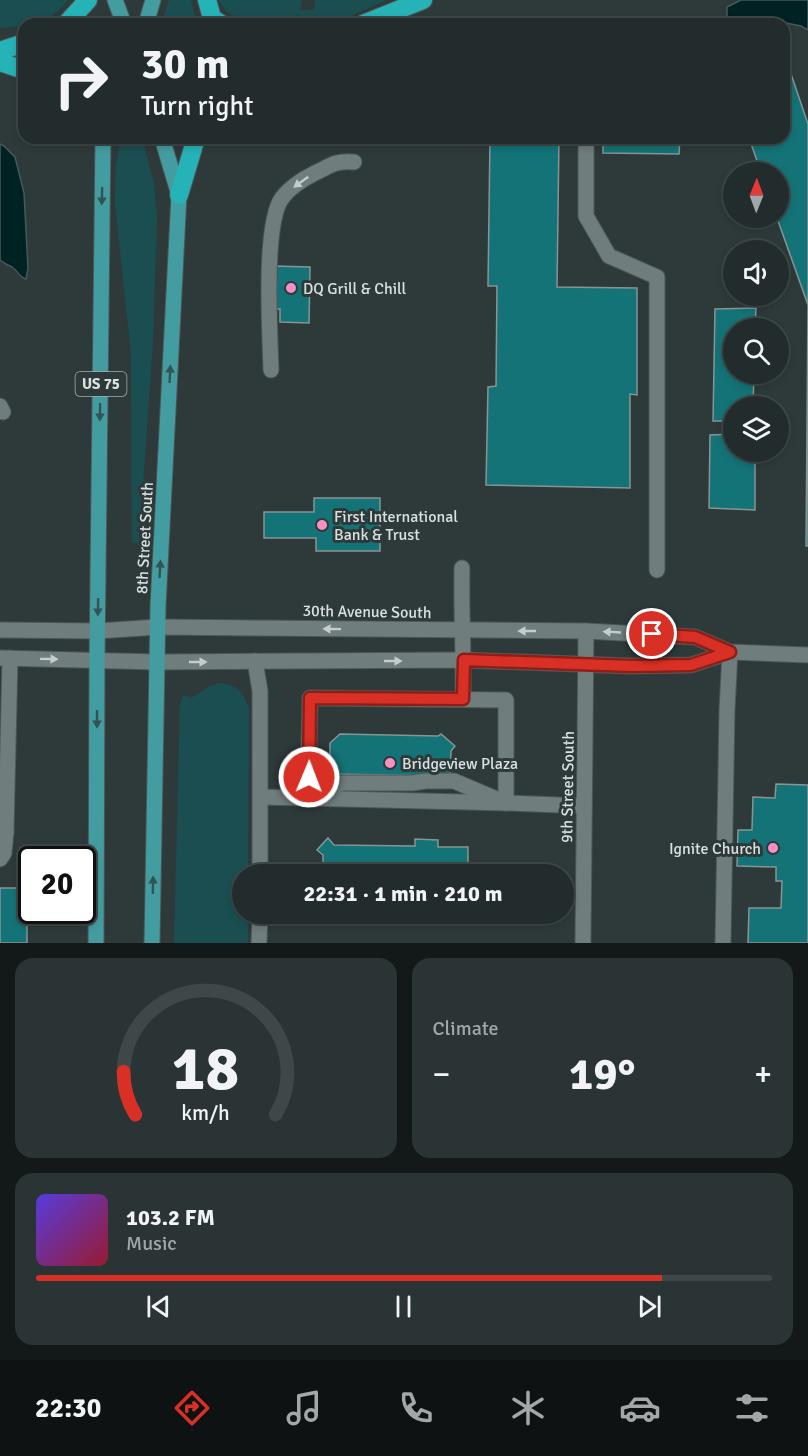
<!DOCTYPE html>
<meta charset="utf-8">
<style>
body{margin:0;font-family:Signika,sans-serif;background:#2a3434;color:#f1f3f6;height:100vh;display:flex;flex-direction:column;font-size:22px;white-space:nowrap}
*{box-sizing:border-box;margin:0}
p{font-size:20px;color:#a2a7a9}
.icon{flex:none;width:33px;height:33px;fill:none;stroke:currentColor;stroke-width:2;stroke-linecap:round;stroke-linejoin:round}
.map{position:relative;height:943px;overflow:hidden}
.drawer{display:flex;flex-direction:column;gap:15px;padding:15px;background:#131818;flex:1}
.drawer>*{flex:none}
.guide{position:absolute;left:18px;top:18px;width:772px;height:126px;border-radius:18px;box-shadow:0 3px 9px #0003,0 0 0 2px #3f4848;background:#222c2c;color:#f1f3f6;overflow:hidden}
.needle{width:39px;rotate:1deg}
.controls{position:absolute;left:723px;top:162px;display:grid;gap:12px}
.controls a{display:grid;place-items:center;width:66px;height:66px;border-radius:50%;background:#222c2c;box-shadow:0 3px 9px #0003,0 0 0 2px #3f4848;font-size:30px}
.speed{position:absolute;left:18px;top:846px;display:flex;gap:12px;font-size:30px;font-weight:700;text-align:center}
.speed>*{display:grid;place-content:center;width:78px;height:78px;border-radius:50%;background:#222c2c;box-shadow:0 3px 9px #0003,0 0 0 2px #3f4848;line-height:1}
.speed .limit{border:3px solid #111;border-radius:9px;background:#fff;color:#111}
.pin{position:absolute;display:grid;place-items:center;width:51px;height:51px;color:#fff;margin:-26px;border:3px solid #fff;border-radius:50%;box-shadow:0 2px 6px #0007}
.me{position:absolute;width:66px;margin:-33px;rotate:1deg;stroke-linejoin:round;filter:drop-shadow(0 0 4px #0008)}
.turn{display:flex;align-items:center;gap:21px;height:126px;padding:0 24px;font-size:27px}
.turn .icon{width:78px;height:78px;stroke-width:2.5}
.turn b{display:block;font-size:42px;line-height:51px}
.big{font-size:45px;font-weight:700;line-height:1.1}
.drawer .card{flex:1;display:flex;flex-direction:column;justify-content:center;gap:9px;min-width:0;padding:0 21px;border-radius:18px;background:#2a3434}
.drawer .dial{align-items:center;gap:0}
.dial svg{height:156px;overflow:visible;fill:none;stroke:#3f4848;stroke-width:7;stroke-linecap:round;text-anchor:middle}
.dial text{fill:#f1f3f6;stroke:none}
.song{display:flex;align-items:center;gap:18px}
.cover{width:72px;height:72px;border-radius:9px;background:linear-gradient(135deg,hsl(250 70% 55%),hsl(350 70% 35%))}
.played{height:6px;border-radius:3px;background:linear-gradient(90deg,#d93025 85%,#3f4848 85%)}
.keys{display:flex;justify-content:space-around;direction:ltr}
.heat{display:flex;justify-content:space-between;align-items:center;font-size:33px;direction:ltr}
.drawer .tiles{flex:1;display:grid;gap:15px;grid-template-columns:1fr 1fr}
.card:last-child{grid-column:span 2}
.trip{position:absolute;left:232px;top:864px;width:342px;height:60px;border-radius:30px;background:#222c2c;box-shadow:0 3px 9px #0003,0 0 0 2px #3f4848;font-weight:700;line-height:60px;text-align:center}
.menu{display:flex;height:96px;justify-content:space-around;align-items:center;background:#0e1212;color:#a2a7a9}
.menu .icon{width:42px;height:42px}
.menu .selected{color:#d93025}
.menu b{font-size:27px;color:#f1f3f6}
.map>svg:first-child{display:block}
.green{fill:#1b4e50}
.water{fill:#002223;stroke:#415b5c;stroke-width:1.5}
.building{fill:#147376;stroke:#879595;stroke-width:1.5}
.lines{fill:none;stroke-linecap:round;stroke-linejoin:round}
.minor-casing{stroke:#4d5656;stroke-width:17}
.major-casing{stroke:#4d5656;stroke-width:17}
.highway-casing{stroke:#4d5656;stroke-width:20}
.minor{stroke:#6f7d7d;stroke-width:15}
.major{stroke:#439da0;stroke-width:15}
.highway{stroke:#25b3b8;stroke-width:18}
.oneway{fill:#c4cccc}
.oneway2{fill:#335354}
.route-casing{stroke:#8d1f18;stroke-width:15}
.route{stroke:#d93025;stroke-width:10}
.poi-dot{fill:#fa8fc6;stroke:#2e3a3a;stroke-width:2}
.labels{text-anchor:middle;stroke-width:6;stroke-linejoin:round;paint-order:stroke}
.shield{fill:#2e3a3a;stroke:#a6aeae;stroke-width:1.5}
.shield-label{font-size:15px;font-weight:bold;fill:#d9e0e0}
.poi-label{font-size:16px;fill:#d9e0e0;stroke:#2e3a3a;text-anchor:start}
.street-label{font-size:16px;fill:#d9e0e0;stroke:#2e3a3a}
</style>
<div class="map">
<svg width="808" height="943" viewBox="0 0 808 943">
<rect width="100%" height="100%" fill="#2e3a3a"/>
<g class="green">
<path d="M0,0H68C59,14 41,24 24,24V26L0,28Z"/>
<path d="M169,0H191L195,17L200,24H161Z"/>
<path d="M218,0H302L300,10H314L315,0H387L351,16L318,24H251L241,20L227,12Z"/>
<path d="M121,138H142L154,184L157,216L153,341L139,543L132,542L131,354L115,203L116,166Z"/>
<path d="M219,683C227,684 237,686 242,694C245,698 246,703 249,708L248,874H243V914H248V943H174L180,705L183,695L191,698L210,686Z"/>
</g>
<g class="water">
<path d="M741,0H808V30L801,26L776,21L764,24H727V7Z"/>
<path d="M0,144L4,146L15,157L24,193L28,268L26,279C19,277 18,271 12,267C8,265 4,263 0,260Z"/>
</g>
<g class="building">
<path d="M787,62L808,124V546H806L808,305L777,218H778V172H761L749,138H784V63Z"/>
<path d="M490,138H559L557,287L637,288V395L630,394V488L486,485L488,387L496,386L497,286H488Z"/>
<path d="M603,138H680L679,154L603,153Z"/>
<path d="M274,266L310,267L309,323L280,322V309H273Z"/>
<path d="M756,308L755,328H734V374H754L753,406H734V421H713L715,309Z"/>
<path d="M734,434V452H755V510L709,508L710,435Z"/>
<path d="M314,498H380V551H316V538H264V512H314Z"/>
<path d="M340,734L438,736L441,734L455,746L451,751L450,776L330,774V743Z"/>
<path d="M776,784L808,785V943H748L749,908H781L782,881H776V867L737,866L738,830H752L753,797L775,798Z"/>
<path d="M328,838L334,845L415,846V839L438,840V847H468V874H323V855L317,850Z"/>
<rect x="0" y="888" width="27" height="55"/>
</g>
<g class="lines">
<defs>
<g id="minor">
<path d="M586,138V216L609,256L657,277V570"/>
<path d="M271,370C270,334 263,224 282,198C290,187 303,179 315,173C332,165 334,161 354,162"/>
<path d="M0,406L3,412"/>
<path d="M462,568C461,611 464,655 463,699"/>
<path d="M0,630L98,631L158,627L586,631L695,637L730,652L808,655"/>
<path d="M0,658L157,662L464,660L631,666L691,665L730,652"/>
<path d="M255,661L260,691V874"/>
<path d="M310,698L506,700V803L454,781H426L412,783H342L308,797Z"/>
<path d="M261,797L506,803L584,806"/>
<path d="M0,832H6L10,658"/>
<path d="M0,859L4,853L6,832"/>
<path d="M259,943L260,914"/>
<path d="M583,943L586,631"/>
<path d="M723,943L727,710L730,652"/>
</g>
<g id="major">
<path d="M115,0L124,24"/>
<path d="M146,24L153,0"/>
<path d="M96,943L97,661L103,138"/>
<path d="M152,943L158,606L179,195L162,138"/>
</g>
<g id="highway">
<path d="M207,0L212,18L221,24"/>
<path d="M66,24L88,0"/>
<path d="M363,24L423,0"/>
<path d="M0,51L24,43"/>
<path d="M0,62L24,70"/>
<path d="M179,195L196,138"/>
</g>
</defs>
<use href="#minor" class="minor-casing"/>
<use href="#major" class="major-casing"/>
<use href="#highway" class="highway-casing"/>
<use href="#minor" class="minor"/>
<use href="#major" class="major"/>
<use href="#highway" class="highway"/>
</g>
<defs><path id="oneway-solid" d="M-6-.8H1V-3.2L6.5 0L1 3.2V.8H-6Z" transform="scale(1.5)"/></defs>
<g class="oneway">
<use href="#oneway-solid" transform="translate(301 182) rotate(144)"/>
<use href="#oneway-solid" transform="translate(332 629) rotate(-179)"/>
<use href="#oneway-solid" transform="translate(527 631) rotate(-180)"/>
<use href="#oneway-solid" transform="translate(612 632) rotate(-177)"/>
<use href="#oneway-solid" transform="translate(49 659) rotate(1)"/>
<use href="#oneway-solid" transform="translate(393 661)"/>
<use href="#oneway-solid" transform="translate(198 662)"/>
</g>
<g class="oneway2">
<use href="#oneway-solid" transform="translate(102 196) rotate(91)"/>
<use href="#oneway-solid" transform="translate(170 374) rotate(-87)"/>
<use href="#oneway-solid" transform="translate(100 412) rotate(91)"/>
<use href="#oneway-solid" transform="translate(160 569) rotate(-87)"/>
<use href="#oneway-solid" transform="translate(98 607) rotate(91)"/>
<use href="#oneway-solid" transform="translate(97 719) rotate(90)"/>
<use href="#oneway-solid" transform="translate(153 885) rotate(-89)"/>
</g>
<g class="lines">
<defs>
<path id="route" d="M309,777L310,698L463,699L464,660L631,666L691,665L730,652L695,637L652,634"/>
</defs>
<use href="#route" class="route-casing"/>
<use href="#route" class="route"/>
</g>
<g class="poi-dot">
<circle cx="291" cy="288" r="6"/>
<circle cx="322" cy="525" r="6"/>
<circle cx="390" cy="763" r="6"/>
<circle cx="773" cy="848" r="6"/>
</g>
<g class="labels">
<rect class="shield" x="75.5" y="372" width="51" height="24" rx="4.5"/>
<g class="shield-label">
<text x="101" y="389">US 75</text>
</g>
<g class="poi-label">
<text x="303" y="294">DQ Grill &amp; Chill</text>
<text x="334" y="522">First International<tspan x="334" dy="18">Bank &amp; Trust</tspan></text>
<text x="402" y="769">Bridgeview Plaza</text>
<text x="761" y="854" text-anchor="end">Ignite Church</text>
</g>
<g class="street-label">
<text transform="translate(144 538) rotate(-87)" y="6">8th Street South</text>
<text transform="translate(367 611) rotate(1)" y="6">30th Avenue South</text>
<text transform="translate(567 787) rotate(-89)" y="6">9th Street South</text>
</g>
</g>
</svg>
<div class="controls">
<a><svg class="needle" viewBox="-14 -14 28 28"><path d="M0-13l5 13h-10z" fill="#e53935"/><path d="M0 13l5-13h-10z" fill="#a2a7a9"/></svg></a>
<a><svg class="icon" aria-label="sound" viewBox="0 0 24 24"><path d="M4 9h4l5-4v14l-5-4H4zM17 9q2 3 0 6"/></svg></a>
<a><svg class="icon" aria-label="search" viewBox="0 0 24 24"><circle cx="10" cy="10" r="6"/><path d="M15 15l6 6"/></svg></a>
<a><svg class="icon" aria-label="layers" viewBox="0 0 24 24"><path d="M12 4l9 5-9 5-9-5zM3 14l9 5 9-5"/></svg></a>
</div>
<div class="speed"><div class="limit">20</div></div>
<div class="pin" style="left:652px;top:634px;background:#d93025"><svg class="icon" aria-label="arrive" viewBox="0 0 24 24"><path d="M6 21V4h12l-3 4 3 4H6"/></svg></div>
<svg class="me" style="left:309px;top:777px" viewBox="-20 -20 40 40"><circle r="17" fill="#d93025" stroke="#fff" stroke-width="3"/><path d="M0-11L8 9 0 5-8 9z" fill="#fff"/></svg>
<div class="trip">22:31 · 1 min · 210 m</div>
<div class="guide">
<div class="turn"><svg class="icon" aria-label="right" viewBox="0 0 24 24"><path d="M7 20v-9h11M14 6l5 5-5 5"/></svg><div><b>30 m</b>Turn right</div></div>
</div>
</div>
<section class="drawer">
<div class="tiles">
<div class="card dial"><svg viewBox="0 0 100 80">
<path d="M14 69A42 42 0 1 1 86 69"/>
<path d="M14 69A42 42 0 0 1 8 47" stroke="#d93025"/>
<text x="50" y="56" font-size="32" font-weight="700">18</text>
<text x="50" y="72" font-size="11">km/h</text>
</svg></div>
<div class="card"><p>Climate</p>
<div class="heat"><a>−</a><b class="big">19°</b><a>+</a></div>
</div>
<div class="card">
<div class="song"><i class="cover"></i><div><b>103.2 FM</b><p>Music</p></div></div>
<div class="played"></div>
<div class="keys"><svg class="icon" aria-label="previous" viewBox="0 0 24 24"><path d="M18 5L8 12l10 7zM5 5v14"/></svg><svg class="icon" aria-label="pause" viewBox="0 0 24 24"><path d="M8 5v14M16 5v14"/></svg><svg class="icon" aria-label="next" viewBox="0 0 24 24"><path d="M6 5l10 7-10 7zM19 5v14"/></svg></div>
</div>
</div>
</section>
<nav class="menu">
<b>22:30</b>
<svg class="icon selected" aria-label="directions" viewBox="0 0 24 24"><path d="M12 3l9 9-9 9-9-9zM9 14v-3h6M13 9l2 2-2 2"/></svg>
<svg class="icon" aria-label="music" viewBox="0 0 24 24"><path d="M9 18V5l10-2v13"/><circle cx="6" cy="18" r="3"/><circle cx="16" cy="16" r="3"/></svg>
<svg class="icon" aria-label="phone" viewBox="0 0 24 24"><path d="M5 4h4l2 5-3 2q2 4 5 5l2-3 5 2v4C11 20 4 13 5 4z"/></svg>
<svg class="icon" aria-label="climate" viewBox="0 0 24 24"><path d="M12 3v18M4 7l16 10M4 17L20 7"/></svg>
<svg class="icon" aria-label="car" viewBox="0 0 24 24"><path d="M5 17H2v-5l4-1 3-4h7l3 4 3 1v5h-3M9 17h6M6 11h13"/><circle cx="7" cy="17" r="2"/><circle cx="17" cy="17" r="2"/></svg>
<svg class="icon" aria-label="filters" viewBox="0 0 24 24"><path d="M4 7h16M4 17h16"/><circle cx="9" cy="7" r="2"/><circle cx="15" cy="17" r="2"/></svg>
</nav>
